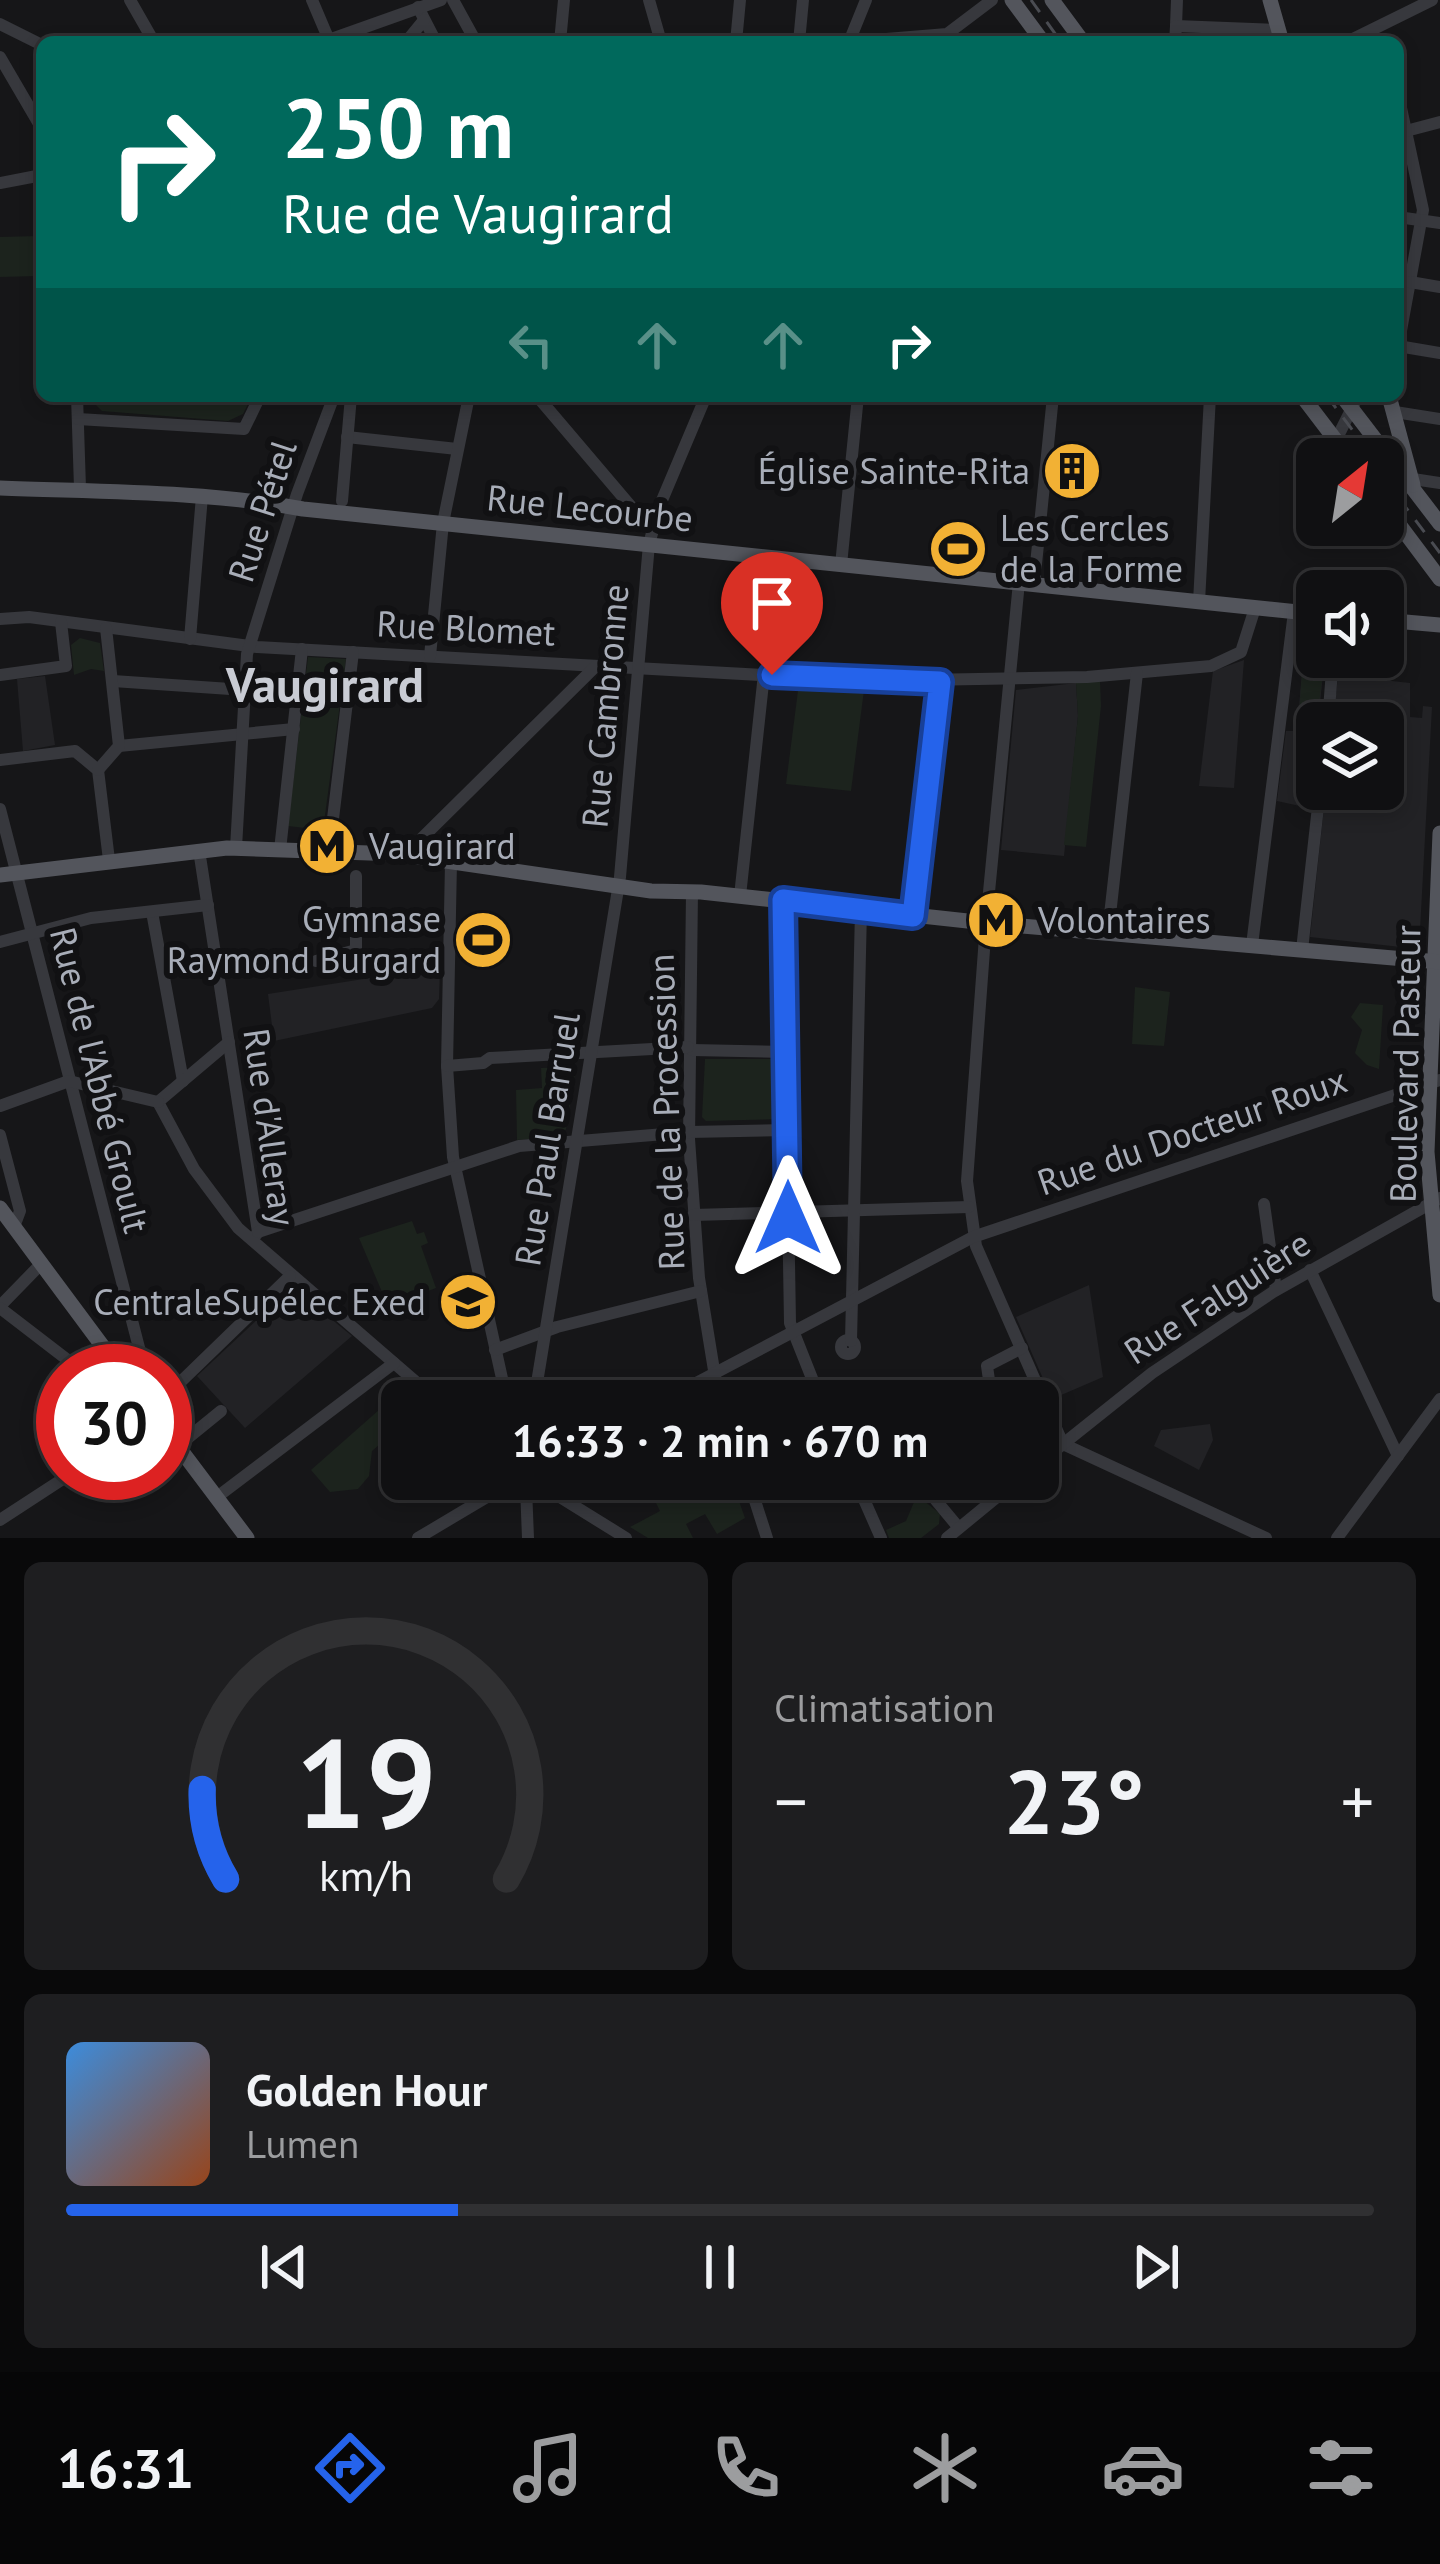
<!DOCTYPE html>
<html lang="fr">
<meta charset="utf-8">
<style>
body{margin:0;font-family:"PT Sans",sans-serif;background:#1e1e20;color:#f1f3f6;height:100vh;display:flex;flex-direction:column;font-size:45px;white-space:nowrap}
*{box-sizing:border-box;margin:0}
p{font-size:39px;color:#9c9d9f}
.icon{flex:none;width:66px;height:66px;fill:none;stroke:currentColor;stroke-width:2;stroke-linecap:round;stroke-linejoin:round}
.map{position:relative;height:1538px;overflow:hidden}
.sheet{display:flex;flex-direction:column;gap:24px;padding:24px;background:#09090a;flex:1}
.sheet>*{flex:none}
.top-card{position:absolute;left:36px;top:36px;width:1368px;height:366px;border-radius:18px;box-shadow:0 6px 18px #0003,0 0 0 3px #303032;background:#00695c;color:#fff;overflow:hidden}
.needle{width:78px;rotate:30deg}
.fabs{position:absolute;left:1296px;top:438px;display:grid;gap:24px}
.fabs a{display:grid;place-items:center;width:108px;height:108px;border-radius:18px;background:#101012;box-shadow:0 6px 18px #0003,0 0 0 3px #303032;font-size:60px}
.speed{position:absolute;left:36px;top:1344px;display:flex;gap:24px;font-size:60px;font-weight:700;text-align:center}
.speed>*{display:grid;place-content:center;width:156px;height:156px;border-radius:50%;background:#101012;box-shadow:0 6px 18px #0003,0 0 0 3px #303032;line-height:1}
.speed .limit{border:18px solid #d22;background:#fff;color:#111}
.pin{position:absolute;display:grid;place-items:center;width:102px;height:102px;color:#fff;margin:-123px -51px;border-radius:50% 50% 50% 0;rotate:-45deg;box-shadow:0 0 12px #0007}
.pin .icon{rotate:45deg}
.me{position:absolute;width:132px;margin:-66px;rotate:0deg;stroke-linejoin:round;filter:drop-shadow(0 0 9px #0008)}
.turn{display:flex;align-items:center;gap:42px;height:252px;padding:0 48px;font-size:54px}
.turn .icon{width:156px;height:156px;stroke-width:2.5}
.turn b{display:block;font-size:84px;line-height:102px}
.lanes{display:flex;align-items:center;height:114px;padding:0 48px;background:#0003;justify-content:center;gap:60px;direction:ltr}
.lanes .off{opacity:.35}
.big{font-size:90px;font-weight:700;line-height:1.1}
.sheet .tile{flex:1;display:flex;flex-direction:column;justify-content:center;gap:18px;min-width:0;padding:0 42px;border-radius:18px;background:#1e1e20}
.sheet .dial{align-items:center;gap:0}
.dial svg{height:312px;overflow:visible;fill:none;stroke:#303032;stroke-width:7;stroke-linecap:round;text-anchor:middle}
.dial text{fill:#f1f3f6;stroke:none}
.song{display:flex;align-items:center;gap:36px}
.cover{width:144px;height:144px;border-radius:18px;background:linear-gradient(135deg,hsl(210 70% 55%),hsl(20 70% 35%))}
.played{height:12px;border-radius:6px;background:linear-gradient(90deg,#2563eb 30%,#303032 30%)}
.keys{display:flex;justify-content:space-around;direction:ltr}
.heat{display:flex;justify-content:space-between;align-items:center;font-size:66px;direction:ltr}
.sheet .tiles{flex:1;display:grid;gap:24px;grid-template-columns:1fr 1fr}
.tile:last-child{grid-column:span 2}
.trip{position:absolute;left:381px;top:1380px;width:678px;height:120px;border-radius:18px;background:#101012;box-shadow:0 6px 18px #0003,0 0 0 3px #303032;font-weight:700;line-height:120px;text-align:center}
.dock{display:flex;height:192px;justify-content:space-around;align-items:center;background:#060607;color:#9c9d9f}
.dock .icon{width:84px;height:84px}
.dock .on{color:#2563eb}
.dock b{font-size:54px;color:#f1f3f6}
.map>svg:first-child{display:block}
.built{fill:#222225}
.green{fill:#1c231d}
.lines{fill:none;stroke-linecap:round;stroke-linejoin:round}
.minor{stroke:#37383d;stroke-width:12}
.major{stroke:#53555c;stroke-width:15}
.rail{stroke:#4a4c52;stroke-width:3;stroke-dasharray:15 12;stroke-linecap:butt}
.route-casing{stroke:#184099;stroke-width:30}
.route{stroke:#2563eb;stroke-width:21}
.labels{text-anchor:middle;stroke-width:12;stroke-linejoin:round;paint-order:stroke}
.poi-label{font-size:36px;fill:#a8adb8;stroke:#111113;text-anchor:end}
.street-label{font-size:36px;fill:#a8adb8;stroke:#111113}
.district-label{font-size:48px;font-weight:bold;fill:#c9ccd4;stroke:#111113}
</style>
<div class="map">
<svg width="1440" height="1538" viewBox="0 0 1440 1538">
<rect width="100%" height="100%" fill="#161618"/>
<g class="built">
<path d="M1244,660L1234,788L1199,786L1213,671Z"/>
<path d="M1302,672L1323,674L1309,808L1277,801L1286,731H1297Z"/>
<path d="M1338,675L1410,683V717L1422,718L1423,706L1432,707L1419,949L1310,937L1326,789H1383V723H1333Z"/>
<path d="M45,676L55,745L23,751L17,679Z"/>
<path d="M1076,683L1078,716L1064,856L1001,850L1016,690Z"/>
<path d="M440,967L439,999L432,1008L274,1041L268,994Z"/>
<path d="M1089,1285L1103,1377L1052,1399L1016,1317Z"/>
<path d="M292,1287L352,1336L245,1428L197,1376Z"/>
<path d="M1210,1424L1213,1440L1199,1470L1154,1446L1161,1430Z"/>
</g>
<g class="green">
<path d="M38,236L39,276L0,277V237Z"/>
<path d="M87,396H252L243,414L228,421L102,411Z"/>
<path d="M80,638L100,643L104,671L91,669L74,675L71,645Z"/>
<path d="M308,657L346,659L323,830L288,826Z"/>
<path d="M1302,672L1323,674L1315,730L1298,728Z"/>
<path d="M1100,681L1101,706L1086,847L1064,845L1078,716L1076,683Z"/>
<path d="M799,683L864,690L851,791L786,784Z"/>
<path d="M1135,987L1170,992L1164,1046L1132,1044Z"/>
<path d="M1360,1003L1383,1005L1379,1069L1367,1065L1355,1053L1362,1030L1351,1017Z"/>
<path d="M705,1059H776L779,1119L706,1121L702,1117Z"/>
<path d="M569,1067L575,1074L566,1129L560,1137L517,1140L516,1090L542,1088L541,1068Z"/>
<path d="M412,1221L417,1234L424,1232L428,1243L421,1246L436,1288L388,1306L359,1238Z"/>
<path d="M405,1387L422,1401H402V1435L389,1436L372,1451L369,1476L358,1489L330,1492L311,1470Z"/>
<path d="M683,1479H703L714,1498L734,1487L745,1518L717,1534L705,1514L686,1524L693,1538H648L630,1527L660,1511L652,1495Z"/>
<path d="M917,1495L940,1514L939,1524L921,1538H889L886,1530L906,1521Z"/>
</g>
<g class="lines">
<g class="minor">
<path d="M130,0L154,42"/>
<path d="M312,0L329,40"/>
<path d="M453,0L476,42"/>
<path d="M649,0L661,42"/>
<path d="M418,7L436,42"/>
<path d="M0,24L42,45"/>
<path d="M1176,26L1177,0"/>
<path d="M323,42L441,0"/>
<path d="M406,42L424,20"/>
<path d="M560,42L564,0"/>
<path d="M736,42L740,0"/>
<path d="M799,42L803,0"/>
<path d="M849,42L866,0"/>
<path d="M850,42L947,34L992,0"/>
<path d="M1175,42L1176,26L1279,30"/>
<path d="M1347,42L1432,0"/>
<path d="M0,57L42,129"/>
<path d="M1398,94L1423,210L1398,347"/>
<path d="M1406,131L1440,122"/>
<path d="M0,183L42,175"/>
<path d="M1398,217L1440,223"/>
<path d="M1410,282L1440,287"/>
<path d="M1398,346L1440,353"/>
<path d="M77,396L80,488"/>
<path d="M537,396L651,530"/>
<path d="M1395,412L1440,419"/>
<path d="M78,419L244,429L260,396"/>
<path d="M347,437L457,449"/>
<path d="M1336,440L1358,396"/>
<path d="M1413,479L1440,483"/>
<path d="M342,501L351,396"/>
<path d="M841,565L858,396"/>
<path d="M1019,582L986,923L967,1181L976,1246L1063,1444"/>
<path d="M1034,584L1053,396"/>
<path d="M1199,602L1210,396"/>
<path d="M0,619L29,617L257,647L870,681L1087,677L1211,666L1241,652L1255,608"/>
<path d="M190,639L202,496"/>
<path d="M430,656L443,523L469,396"/>
<path d="M0,675L66,666L61,622"/>
<path d="M113,681L245,690"/>
<path d="M1328,723L1333,657"/>
<path d="M119,746L294,729"/>
<path d="M0,760L75,751L98,770L109,860"/>
<path d="M98,770L119,746L106,628"/>
<path d="M0,809L144,1367L142,1371"/>
<path d="M236,848L247,654L297,494L334,396"/>
<path d="M199,850L258,1232L256,1235"/>
<path d="M280,850L302,649"/>
<path d="M329,852L353,652"/>
<path d="M417,857L421,839L596,666"/>
<path d="M451,862L447,1066L453,1157L507,1401"/>
<path d="M692,892L689,1139L699,1278L719,1401"/>
<path d="M740,896L764,674"/>
<path d="M783,900L790,1323L821,1401"/>
<path d="M152,912L183,1081"/>
<path d="M913,916L940,682"/>
<path d="M1108,933L1137,673"/>
<path d="M0,942L91,918L208,905"/>
<path d="M1252,945L1294,612"/>
<path d="M1302,950L1320,789"/>
<path d="M316,961L356,950V876"/>
<path d="M692,1050L786,1052"/>
<path d="M447,1066L483,1063L490,1058L688,1047"/>
<path d="M158,1102L194,1169L238,1228L438,1401"/>
<path d="M158,1102L229,1042"/>
<path d="M0,1106L69,1081L158,1102"/>
<path d="M0,1135L20,1211L14,1227"/>
<path d="M1264,1204L1276,1290"/>
<path d="M693,1215L969,1207"/>
<path d="M258,1232L519,1146L689,1132L787,1130"/>
<path d="M1310,1270L1398,1456"/>
<path d="M0,1306L42,1263"/>
<path d="M0,1308L82,1371"/>
<circle cx="848" cy="1347" r="7"/>
<path d="M851,1341L861,910"/>
<path d="M495,1350L557,1327L701,1291"/>
<path d="M165,1397L290,1276"/>
<path d="M534,1401L620,877L649,544L660,505L706,396"/>
<path d="M662,1401L973,1237L1440,1080"/>
<path d="M992,1401L987,1366L1022,1348"/>
<path d="M1063,1444L1266,1538"/>
<path d="M178,1446L221,1411"/>
<path d="M1038,1464L1152,1373L1273,1292L1440,1198"/>
<path d="M748,1479L767,1538"/>
<path d="M855,1479L881,1538"/>
<path d="M899,1479L934,1498L959,1528"/>
<path d="M534,1481L626,1538"/>
<path d="M526,1487L528,1538"/>
<path d="M217,1497L394,1363"/>
<path d="M0,1520L72,1473"/>
<path d="M418,1538L512,1482"/>
<path d="M947,1538L1019,1479"/>
<path d="M1337,1538L1440,1399"/>
</g>
<g class="major">
<path d="M1012,0L1043,42"/>
<path d="M1052,0L1083,42"/>
<path d="M1270,0L1282,42"/>
<path d="M1302,396L1350,459"/>
<path d="M1342,396L1440,524"/>
<path d="M1389,396L1413,485"/>
<path d="M0,488C102,492 203,491 303,509L1317,614"/>
<path d="M1383,503L1440,579"/>
<path d="M1383,620L1440,625"/>
<path d="M1440,833L1427,1152L1440,1295"/>
<path d="M0,875L227,848L398,854L651,891L701,892L986,923L1440,962"/>
<path d="M0,1208L121,1371"/>
<path d="M165,1429L247,1538"/>
</g>
<g class="rail">
<path d="M1031,0L1061,42"/>
<path d="M1327,396L1374,459"/>
<path d="M1383,477L1440,553"/>
</g>
</g>
<g class="lines">
<defs>
<path id="route" d="M772,675L940,682L913,916L783,900L788,1218"/>
</defs>
<use href="#route" class="route-casing"/>
<use href="#route" class="route"/>
</g>
<defs>
<symbol id="building-disc" viewBox="-11 -11 22 22"><circle r="9.5" fill="#f2b134" stroke="#111113"/><path d="M-4-6H4V6H1V3H-1V6H-4ZM-2.5-4.3h1.7v1.8h-1.7ZM.8-4.3h1.7v1.8H.8ZM-2.5-1h1.7V.8h-1.7ZM.8-1h1.7V.8H.8Z" fill="#111"/></symbol>
<symbol id="stadium-disc" viewBox="-11 -11 22 22"><circle r="9.5" fill="#f2b134" stroke="#111113"/><path d="M0-5a6.5 5 0 1 0 0 10a6.5 5 0 1 0 0-10ZM-3.5-1.8h7v3.6h-7Z" fill="#111"/></symbol>
<symbol id="metro-disc" viewBox="-11 -11 22 22"><circle r="9.5" fill="#f2b134" stroke="#111113"/><path d="M-5.5 5V-5H-3L0 0L3-5H5.5V5H3V-.5L0 4L-3-.5V5Z" fill="#111"/></symbol>
<symbol id="university-disc" viewBox="-11 -11 22 22"><circle r="9.5" fill="#f2b134" stroke="#111113"/><path d="M0-5L7-2L0 1L-7-2ZM-4 1L0 2.5L4 1V4Q0 6-4 4Z" fill="#111"/></symbol>
</defs>
<g fill-rule="evenodd">
<use href="#building-disc" x="1039" y="438" width="66" height="66"/>
<use href="#stadium-disc" x="925" y="516" width="66" height="66"/>
<use href="#metro-disc" x="294" y="813" width="66" height="66"/>
<use href="#metro-disc" x="963" y="887" width="66" height="66"/>
<use href="#stadium-disc" x="450" y="907" width="66" height="66"/>
<use href="#university-disc" x="435" y="1269" width="66" height="66"/>
</g>
<g class="labels">
<g class="poi-label">
<text x="1030" y="484">Église Sainte-Rita</text>
<text x="1000" y="541" text-anchor="start">Les Cercles<tspan x="1000" dy="41">de la Forme</tspan></text>
<text x="369" y="859" text-anchor="start">Vaugirard</text>
<text x="441" y="932">Gymnase<tspan x="441" dy="41">Raymond Burgard</tspan></text>
<text x="1038" y="933" text-anchor="start">Volontaires</text>
<text x="426" y="1315">CentraleSupélec Exed</text>
</g>
<g class="street-label">
<text transform="translate(590 508) rotate(6)" y="13">Rue Lecourbe</text>
<text transform="translate(262 511) rotate(-72)" y="13">Rue Pétel</text>
<text transform="translate(466 628) rotate(3)" y="13">Rue Blomet</text>
<text transform="translate(605 706) rotate(-85)" y="13">Rue Cambronne</text>
<text transform="translate(1405 1064) rotate(-89)" y="13">Boulevard Pasteur</text>
<text transform="translate(100 1080) rotate(76)" y="13">Rue de l'Abbé Groult</text>
<text transform="translate(666 1112) rotate(-92)" y="13">Rue de la Procession</text>
<text transform="translate(270 1127) rotate(82)" y="13">Rue d'Alleray</text>
<text transform="translate(1192 1131) rotate(-19)" y="13">Rue du Docteur Roux</text>
<text transform="translate(547 1139) rotate(-81)" y="13">Rue Paul Barruel</text>
<text transform="translate(1217 1297) rotate(-33)" y="13">Rue Falguière</text>
</g>
<g class="district-label">
<text x="325" y="702">Vaugirard</text>
</g>
</g>
</svg>
<div class="fabs">
<a><svg class="needle" viewBox="-14 -14 28 28"><path d="M0-13l5 13h-10z" fill="#e53935"/><path d="M0 13l5-13h-10z" fill="#9c9d9f"/></svg></a>
<a><svg class="icon" aria-label="sound" viewBox="0 0 24 24"><path d="M4 9h4l5-4v14l-5-4H4zM17 9q2 3 0 6"/></svg></a>
<a><svg class="icon" aria-label="layers" viewBox="0 0 24 24"><path d="M12 4l9 5-9 5-9-5zM3 14l9 5 9-5"/></svg></a>
</div>
<div class="speed"><div class="limit">30</div></div>
<div class="pin" style="left:772px;top:675px;background:#d93025"><svg class="icon" aria-label="arrive" viewBox="0 0 24 24"><path d="M6 21V4h12l-3 4 3 4H6"/></svg></div>
<svg class="me" style="left:788px;top:1218px" viewBox="-20 -20 40 40"><path d="M0-17L14 15 0 8-14 15z" fill="#2563eb" stroke="#fff" stroke-width="4"/></svg>
<div class="trip">16:33 · 2 min · 670 m</div>
<div class="top-card">
<div class="turn"><svg class="icon" aria-label="right" viewBox="0 0 24 24"><path d="M7 20v-9h11M14 6l5 5-5 5"/></svg><div><b>250 m</b>Rue de Vaugirard</div></div>
<div class="lanes"><svg class="icon off" aria-label="left" viewBox="0 0 24 24"><path d="M17 20v-9H6M10 6l-5 5 5 5"/></svg><svg class="icon off" aria-label="ahead" viewBox="0 0 24 24"><path d="M12 20V5M6 11l6-6 6 6"/></svg><svg class="icon off" aria-label="ahead" viewBox="0 0 24 24"><path d="M12 20V5M6 11l6-6 6 6"/></svg><svg class="icon" aria-label="right" viewBox="0 0 24 24"><path d="M7 20v-9h11M14 6l5 5-5 5"/></svg></div>
</div>
</div>
<section class="sheet">
<div class="tiles">
<div class="tile dial"><svg viewBox="0 0 100 80">
<path d="M14 69A42 42 0 1 1 86 69"/>
<path d="M14 69A42 42 0 0 1 8 46" stroke="#2563eb"/>
<text x="50" y="56" font-size="32" font-weight="700">19</text>
<text x="50" y="72" font-size="11">km/h</text>
</svg></div>
<div class="tile"><p>Climatisation</p>
<div class="heat"><a>−</a><b class="big">23°</b><a>+</a></div>
</div>
<div class="tile">
<div class="song"><i class="cover"></i><div><b>Golden Hour</b><p>Lumen</p></div></div>
<div class="played"></div>
<div class="keys"><svg class="icon" aria-label="previous" viewBox="0 0 24 24"><path d="M18 5L8 12l10 7zM5 5v14"/></svg><svg class="icon" aria-label="pause" viewBox="0 0 24 24"><path d="M8 5v14M16 5v14"/></svg><svg class="icon" aria-label="next" viewBox="0 0 24 24"><path d="M6 5l10 7-10 7zM19 5v14"/></svg></div>
</div>
</div>
</section>
<nav class="dock">
<b>16:31</b>
<svg class="icon on" aria-label="directions" viewBox="0 0 24 24"><path d="M12 3l9 9-9 9-9-9zM9 14v-3h6M13 9l2 2-2 2"/></svg>
<svg class="icon" aria-label="music" viewBox="0 0 24 24"><path d="M9 18V5l10-2v13"/><circle cx="6" cy="18" r="3"/><circle cx="16" cy="16" r="3"/></svg>
<svg class="icon" aria-label="phone" viewBox="0 0 24 24"><path d="M5 4h4l2 5-3 2q2 4 5 5l2-3 5 2v4C11 20 4 13 5 4z"/></svg>
<svg class="icon" aria-label="climate" viewBox="0 0 24 24"><path d="M12 3v18M4 7l16 10M4 17L20 7"/></svg>
<svg class="icon" aria-label="car" viewBox="0 0 24 24"><path d="M5 17H2v-5l4-1 3-4h7l3 4 3 1v5h-3M9 17h6M6 11h13"/><circle cx="7" cy="17" r="2"/><circle cx="17" cy="17" r="2"/></svg>
<svg class="icon" aria-label="filters" viewBox="0 0 24 24"><path d="M4 7h16M4 17h16"/><circle cx="9" cy="7" r="2"/><circle cx="15" cy="17" r="2"/></svg>
</nav>
